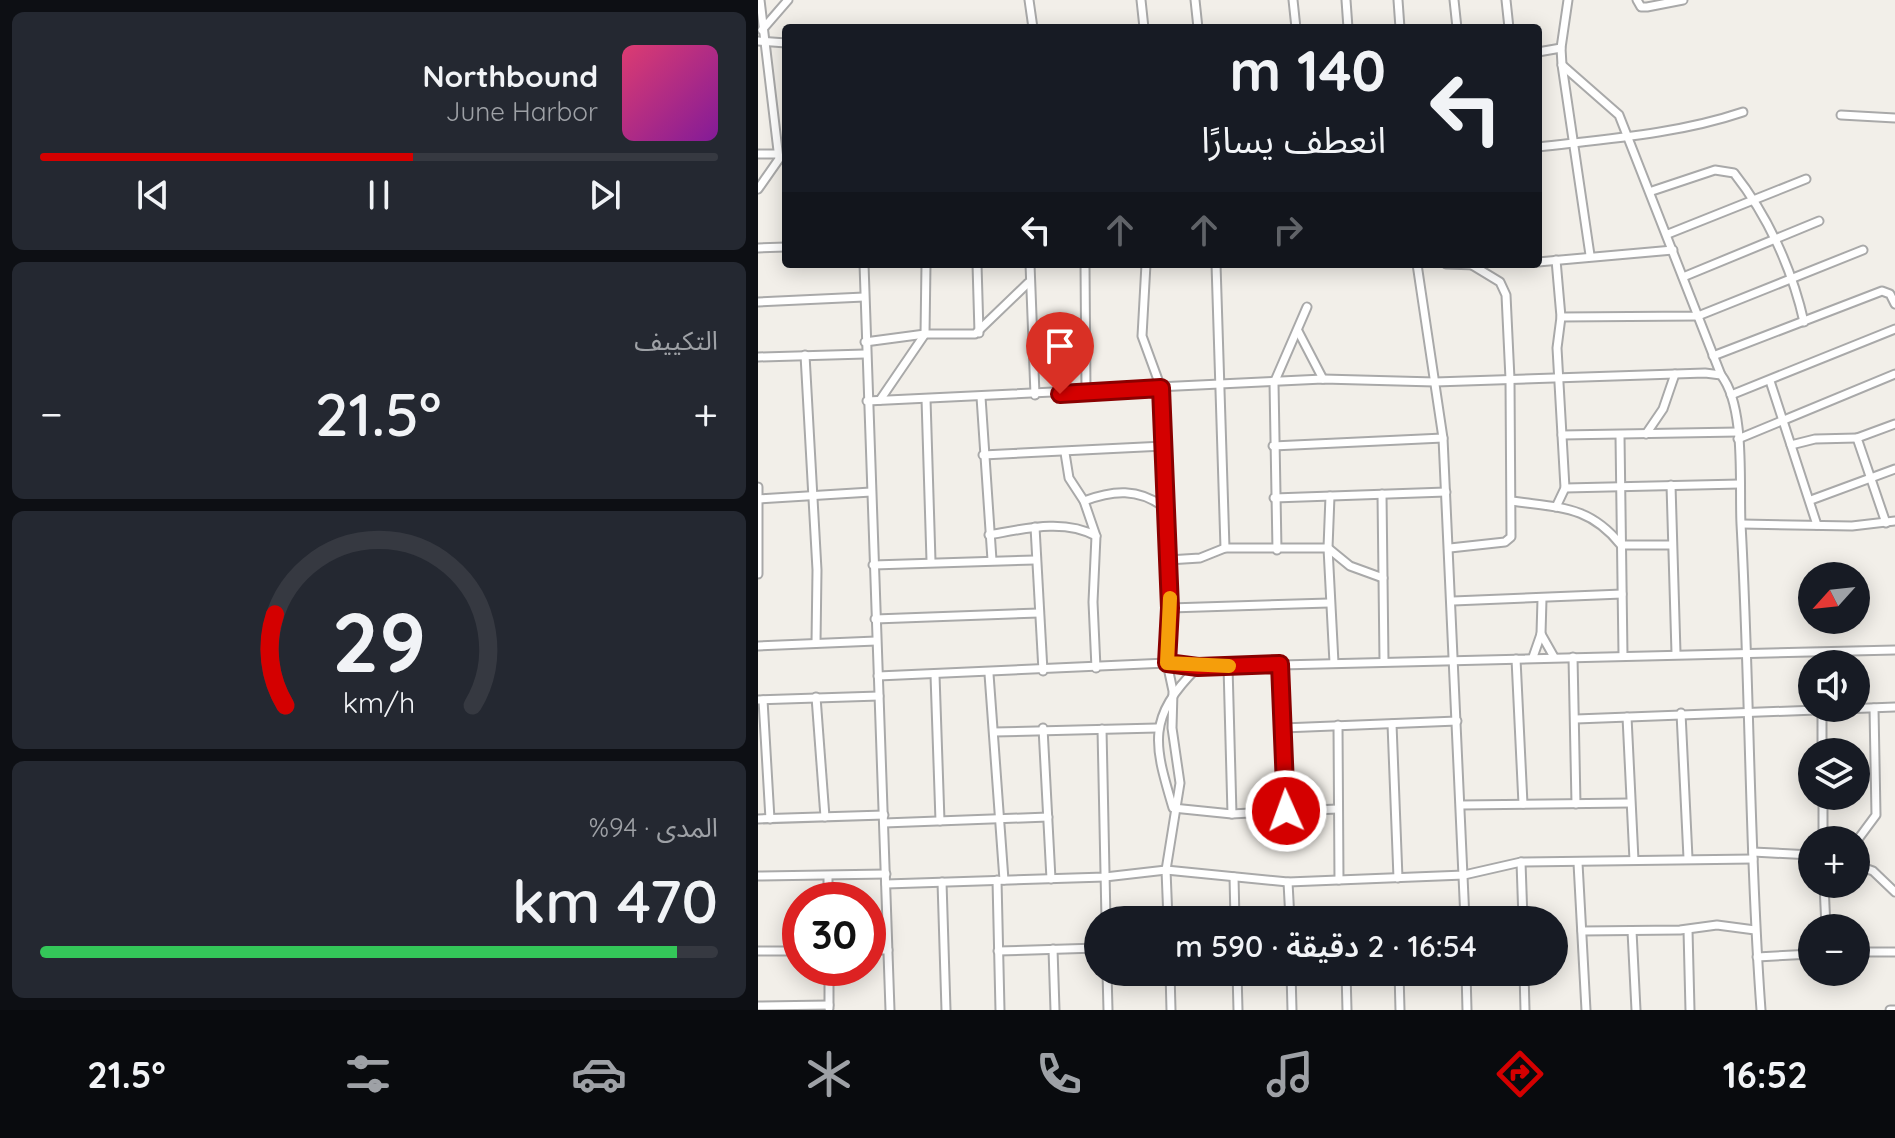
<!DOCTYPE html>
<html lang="ar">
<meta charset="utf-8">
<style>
body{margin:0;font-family:Quicksand,"Noto Sans Arabic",sans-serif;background:#242831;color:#f1f3f6;direction:rtl;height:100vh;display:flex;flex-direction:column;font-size:30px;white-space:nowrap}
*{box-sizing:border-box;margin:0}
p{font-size:26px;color:#9ea1a6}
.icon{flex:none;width:44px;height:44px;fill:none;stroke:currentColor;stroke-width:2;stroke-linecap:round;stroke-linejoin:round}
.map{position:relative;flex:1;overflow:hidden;direction:ltr}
.side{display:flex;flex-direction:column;gap:12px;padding:12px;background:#0d0f14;width:758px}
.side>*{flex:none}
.hud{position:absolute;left:24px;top:24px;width:760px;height:244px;border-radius:8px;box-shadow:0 4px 20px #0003;direction:rtl;background:#171b24;color:#f1f3f6;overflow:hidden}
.needle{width:52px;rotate:243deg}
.buttons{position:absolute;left:1040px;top:562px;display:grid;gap:16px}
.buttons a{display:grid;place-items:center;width:72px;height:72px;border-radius:50%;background:#171b24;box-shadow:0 4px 20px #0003;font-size:40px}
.speed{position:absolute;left:24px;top:882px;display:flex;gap:16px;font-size:40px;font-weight:700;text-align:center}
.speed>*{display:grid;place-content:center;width:104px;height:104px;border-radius:50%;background:#171b24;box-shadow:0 4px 20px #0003;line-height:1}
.speed .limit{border:12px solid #d22;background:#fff;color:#111}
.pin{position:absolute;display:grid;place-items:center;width:68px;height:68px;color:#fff;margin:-82px -34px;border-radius:50% 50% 50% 0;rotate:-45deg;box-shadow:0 0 8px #0007}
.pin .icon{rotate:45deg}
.me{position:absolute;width:88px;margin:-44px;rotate:358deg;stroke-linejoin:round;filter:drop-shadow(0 0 6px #0008)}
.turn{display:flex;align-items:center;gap:28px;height:168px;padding:0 24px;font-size:36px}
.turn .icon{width:104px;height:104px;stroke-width:2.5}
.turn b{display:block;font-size:56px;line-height:68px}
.lanes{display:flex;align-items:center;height:76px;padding:0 24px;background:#0003;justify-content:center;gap:40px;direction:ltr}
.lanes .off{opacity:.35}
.big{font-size:60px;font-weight:600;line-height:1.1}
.side .card{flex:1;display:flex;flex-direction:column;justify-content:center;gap:12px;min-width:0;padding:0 28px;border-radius:12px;background:#242831}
.side .dial{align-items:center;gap:0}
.dial svg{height:208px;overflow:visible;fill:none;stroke:#363941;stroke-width:7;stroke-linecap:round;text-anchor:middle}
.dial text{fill:#f1f3f6;stroke:none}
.song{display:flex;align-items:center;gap:24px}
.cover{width:96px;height:96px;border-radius:12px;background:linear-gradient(135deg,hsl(340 70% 55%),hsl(290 70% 35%))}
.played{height:8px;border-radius:4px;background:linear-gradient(90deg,#d40000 55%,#363941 55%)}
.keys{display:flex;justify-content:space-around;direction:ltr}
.heat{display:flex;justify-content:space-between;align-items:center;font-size:44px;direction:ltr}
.charge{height:12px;border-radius:6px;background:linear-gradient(90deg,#34c759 94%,#363941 0)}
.trip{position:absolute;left:326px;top:906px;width:484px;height:80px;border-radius:40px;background:#171b24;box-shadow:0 4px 20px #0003;font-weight:600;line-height:80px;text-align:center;direction:rtl}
.tabs{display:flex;height:128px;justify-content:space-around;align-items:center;background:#090b0e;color:#9ea1a6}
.tabs .icon{width:56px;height:56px}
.tabs .selected{color:#d40000}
.tabs b{font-size:36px;color:#f1f3f6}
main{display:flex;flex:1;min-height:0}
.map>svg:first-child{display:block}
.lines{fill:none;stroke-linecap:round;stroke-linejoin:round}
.minor-casing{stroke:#a9a9a9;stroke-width:11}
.minor{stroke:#fff;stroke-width:7}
.route-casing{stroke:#8a0000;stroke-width:20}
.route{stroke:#d40000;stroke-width:14}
.slow{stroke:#f59e0b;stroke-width:14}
</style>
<main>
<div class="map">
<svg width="1137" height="1010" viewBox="0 0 1137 1010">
<rect width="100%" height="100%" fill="#f2efe9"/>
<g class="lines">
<defs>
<g id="minor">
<path d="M271,0L275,28"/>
<path d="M383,0L386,28"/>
<path d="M437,0L440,28"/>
<path d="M535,0L538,28"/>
<path d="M588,0L590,28"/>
<path d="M640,0L642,28"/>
<path d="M696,0L699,28"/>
<path d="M748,0L751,28"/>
<path d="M810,0L803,48L804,65L832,255"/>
<path d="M879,0L883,7H889L925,0"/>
<path d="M4,30L30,0"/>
<path d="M0,41L28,43"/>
<path d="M780,52L803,48"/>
<path d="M804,65L861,115L963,375"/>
<path d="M1083,115L1137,118"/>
<path d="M780,147C848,139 920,134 985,112"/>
<path d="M0,154H18"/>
<path d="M0,189L21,159L2,0"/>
<path d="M894,191L957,170L976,173C1010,216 1034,269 1046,322"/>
<path d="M910,234L1048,179"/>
<path d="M0,248L28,247"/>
<path d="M780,262L915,250"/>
<path d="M106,264L132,1010"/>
<path d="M219,264L221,333"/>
<path d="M272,264L277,395"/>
<path d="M327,264L328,393"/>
<path d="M388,264L384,336L403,388L412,608L409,663L415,691L414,728L422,783L408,870L410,920"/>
<path d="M458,264L467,548"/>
<path d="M659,264L685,438L707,920"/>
<path d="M688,264L718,265"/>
<path d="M925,277L1061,221"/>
<path d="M0,302L106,297"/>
<path d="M803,317L940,316L1105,250"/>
<path d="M540,331L565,379"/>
<path d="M107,342L167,334H217L270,283"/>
<path d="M47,355L59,570L58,643"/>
<path d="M955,356L1124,291L1132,294L1137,304"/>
<path d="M0,357L107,354"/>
<path d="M1012,381L1059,525"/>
<path d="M973,395L1137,329"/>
<path d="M223,397L234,560"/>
<path d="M168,399L173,561"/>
<path d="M122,400L167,334L168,264"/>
<path d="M109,401L565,379L677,382L947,373L963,375C988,407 981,484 983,524C992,686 991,848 1003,1010"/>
<path d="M888,434L905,409L917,374"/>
<path d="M804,435L980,432"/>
<path d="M862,436L865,655"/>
<path d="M980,439L1137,374"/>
<path d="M1033,445L1057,439L1099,438"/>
<path d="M515,446L685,438"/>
<path d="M307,453L311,478L326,501L338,536L335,602L338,668"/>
<path d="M225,455L406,446"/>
<path d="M913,485L918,653"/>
<path d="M0,487V574"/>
<path d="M807,488L982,484"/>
<path d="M624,494L626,661"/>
<path d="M572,496L570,548L576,663"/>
<path d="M516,498L688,492"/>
<path d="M0,499L113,492"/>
<path d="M1053,500L1137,469"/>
<path d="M326,501C355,490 380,488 406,507"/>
<path d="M754,501C801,508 831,505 863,545H913"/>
<path d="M798,507L807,488L799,348L803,317L798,260"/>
<path d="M1128,523L1099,438L1137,424"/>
<path d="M984,524L1094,526L1137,521"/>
<path d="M277,527L285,671"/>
<path d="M231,535C265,529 306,518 338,536"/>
<path d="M692,548L747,542L753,537L752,379L748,295L742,282L714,265"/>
<path d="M519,550L516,383L549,307"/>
<path d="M410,560L442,558L467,548H570L592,566L625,578"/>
<path d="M115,565L277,560"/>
<path d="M695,601L864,594"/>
<path d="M412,608L571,603"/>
<path d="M117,619L281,613"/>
<path d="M783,634L796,657"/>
<path d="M0,646L118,641"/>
<path d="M775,657L783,634L784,599"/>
<path d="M815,657L818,804"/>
<path d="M758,659L765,804"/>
<path d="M522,664L528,811L580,809"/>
<path d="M470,666L474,814"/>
<path d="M440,667C388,718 396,744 415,808L474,814L528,811"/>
<path d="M231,674L246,880"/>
<path d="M177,675L182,821"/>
<path d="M120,676L409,663L440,667L1137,650"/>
<path d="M58,697L67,817"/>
<path d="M0,700L121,696"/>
<path d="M5,700L12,819"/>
<path d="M1064,708V752"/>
<path d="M923,713L930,858"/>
<path d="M869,717L876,860"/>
<path d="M818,719L1137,707"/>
<path d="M634,724L640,878"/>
<path d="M580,725L581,880"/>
<path d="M285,728L293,879"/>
<path d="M525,728L699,721"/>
<path d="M344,729L348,920"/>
<path d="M236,732L399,728"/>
<path d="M1065,796V840"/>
<path d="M703,805L872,803"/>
<path d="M0,819L126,815"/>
<path d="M126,823L290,817"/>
<path d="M1098,842L1118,815L1116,708"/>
<path d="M995,852L1054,855"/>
<path d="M763,862L765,920"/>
<path d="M820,863L828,1010"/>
<path d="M1098,865L1115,871L1137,892"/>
<path d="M0,876L128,874"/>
<path d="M70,876V900"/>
<path d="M476,877L477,920"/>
<path d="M239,880L242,1010"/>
<path d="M184,882L188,1010"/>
<path d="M530,882L532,920"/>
<path d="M128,884L347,877L408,870L530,882L706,875L763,862L995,859"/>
<path d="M1066,884L1068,928"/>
<path d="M930,930L932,1010"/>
<path d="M824,931L922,930L959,925L997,930"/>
<path d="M874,931L878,1010"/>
<path d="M295,949L297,1010"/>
<path d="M110,950H130"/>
<path d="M0,951H42"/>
<path d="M240,951L340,948"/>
<path d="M1098,952H1137"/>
<path d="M999,957L1054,954"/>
<path d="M71,968V1008"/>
<path d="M349,972L350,1010"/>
<path d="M412,972L413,1010"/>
<path d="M479,972L480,1010"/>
<path d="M533,972L534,1010"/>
<path d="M588,972L589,1010"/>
<path d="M641,972L642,1010"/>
<path d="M708,972L709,1010"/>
<path d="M766,972L767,1010"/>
<path d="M0,1006L71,1005"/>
<path d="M1132,1010H1137"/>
</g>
</defs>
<use href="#minor" class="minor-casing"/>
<use href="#minor" class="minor"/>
</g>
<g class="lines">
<defs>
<path id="route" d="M302,394L403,388L412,608L409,663L440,667L522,664L528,811"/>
</defs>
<use href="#route" class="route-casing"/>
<use href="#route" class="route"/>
<path class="slow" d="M412,598L409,663L471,666"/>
</g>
</svg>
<div class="buttons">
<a><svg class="needle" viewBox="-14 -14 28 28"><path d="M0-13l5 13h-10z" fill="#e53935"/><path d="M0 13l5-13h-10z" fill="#9ea1a6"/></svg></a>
<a><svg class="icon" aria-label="sound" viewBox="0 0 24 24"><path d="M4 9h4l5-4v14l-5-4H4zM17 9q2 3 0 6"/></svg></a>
<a><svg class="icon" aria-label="layers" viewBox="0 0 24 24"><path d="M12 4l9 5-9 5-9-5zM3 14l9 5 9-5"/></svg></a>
<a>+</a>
<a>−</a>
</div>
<div class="speed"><div class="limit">30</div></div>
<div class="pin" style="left:302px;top:394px;background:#d93025"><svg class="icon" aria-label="arrive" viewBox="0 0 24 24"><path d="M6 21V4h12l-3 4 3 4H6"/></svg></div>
<svg class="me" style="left:528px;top:811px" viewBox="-20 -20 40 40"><circle r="17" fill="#d40000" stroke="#fff" stroke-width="3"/><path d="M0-11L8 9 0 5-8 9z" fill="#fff"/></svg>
<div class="trip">16:54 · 2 دقيقة · 590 m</div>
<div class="hud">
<div class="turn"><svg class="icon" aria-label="left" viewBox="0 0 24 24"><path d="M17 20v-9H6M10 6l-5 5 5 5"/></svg><div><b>140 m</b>انعطف يسارًا</div></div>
<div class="lanes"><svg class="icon" aria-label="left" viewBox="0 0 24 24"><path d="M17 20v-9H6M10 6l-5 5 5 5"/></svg><svg class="icon off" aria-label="ahead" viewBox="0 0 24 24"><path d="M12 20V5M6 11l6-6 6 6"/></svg><svg class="icon off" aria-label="ahead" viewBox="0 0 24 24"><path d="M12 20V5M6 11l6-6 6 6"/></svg><svg class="icon off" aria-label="right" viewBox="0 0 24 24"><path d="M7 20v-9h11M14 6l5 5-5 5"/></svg></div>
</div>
</div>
<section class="side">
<div class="card">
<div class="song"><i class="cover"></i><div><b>Northbound</b><p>June Harbor</p></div></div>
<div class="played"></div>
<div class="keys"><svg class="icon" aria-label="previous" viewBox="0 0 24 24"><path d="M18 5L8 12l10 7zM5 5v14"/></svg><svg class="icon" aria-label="pause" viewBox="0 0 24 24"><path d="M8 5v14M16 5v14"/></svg><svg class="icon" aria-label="next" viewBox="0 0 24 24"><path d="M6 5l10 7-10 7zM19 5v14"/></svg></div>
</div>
<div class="card"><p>التكييف</p>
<div class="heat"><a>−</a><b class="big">21.5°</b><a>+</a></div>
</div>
<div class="card dial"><svg viewBox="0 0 100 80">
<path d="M14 69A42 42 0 1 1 86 69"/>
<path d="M14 69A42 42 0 0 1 10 34" stroke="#d40000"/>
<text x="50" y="56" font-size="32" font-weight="700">29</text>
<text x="50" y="72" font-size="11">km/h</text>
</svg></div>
<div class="card"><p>المدى · 94%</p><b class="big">470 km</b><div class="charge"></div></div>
</section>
</main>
<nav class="tabs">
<b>16:52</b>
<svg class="icon selected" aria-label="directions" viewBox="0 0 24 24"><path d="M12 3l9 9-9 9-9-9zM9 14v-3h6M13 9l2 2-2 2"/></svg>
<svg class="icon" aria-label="music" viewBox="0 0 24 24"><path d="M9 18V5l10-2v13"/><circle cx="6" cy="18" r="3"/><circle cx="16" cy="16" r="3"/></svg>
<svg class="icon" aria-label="phone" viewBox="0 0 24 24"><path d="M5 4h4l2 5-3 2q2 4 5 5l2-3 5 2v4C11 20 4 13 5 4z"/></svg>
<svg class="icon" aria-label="climate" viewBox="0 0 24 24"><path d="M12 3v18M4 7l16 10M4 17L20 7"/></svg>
<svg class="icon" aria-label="car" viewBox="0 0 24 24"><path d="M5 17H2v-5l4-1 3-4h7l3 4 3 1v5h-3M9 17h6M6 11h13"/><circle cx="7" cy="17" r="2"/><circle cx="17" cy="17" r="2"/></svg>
<svg class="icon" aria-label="filters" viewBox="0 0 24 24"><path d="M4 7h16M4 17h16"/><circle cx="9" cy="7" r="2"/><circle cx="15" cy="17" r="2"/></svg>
<b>21.5°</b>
</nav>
